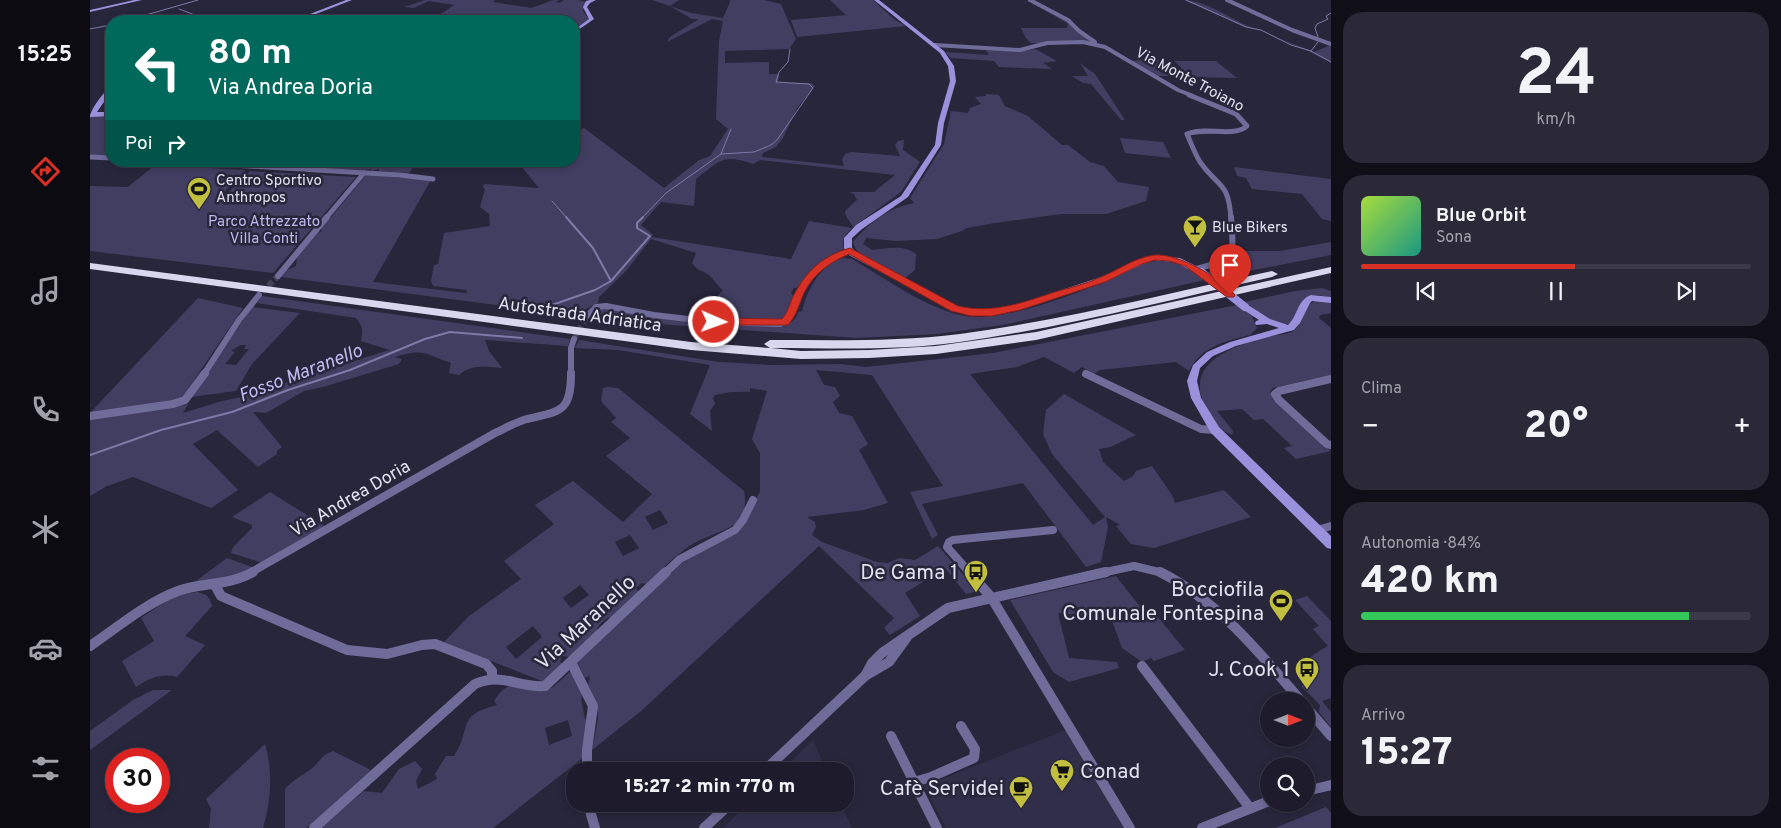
<!DOCTYPE html>
<html lang="it">
<meta charset="utf-8">
<style>
body{margin:0;font-family:Overpass,sans-serif;background:#2b2938;color:#f1f3f6;height:100vh;display:flex;flex-direction:column;font-size:19px;white-space:nowrap}
*{box-sizing:border-box;margin:0}
p{font-size:16px;color:#a1a1a9}
.icon{flex:none;width:28px;height:28px;fill:none;stroke:currentColor;stroke-width:2;stroke-linecap:round;stroke-linejoin:round}
.map{position:relative;flex:1;overflow:hidden}
.sheet{display:flex;flex-direction:column;gap:12px;padding:12px;background:#100f18;width:450px}
.sheet>*{flex:none}
.guide{position:absolute;left:15px;top:15px;width:475px;height:152px;border-radius:20px;box-shadow:0 2px 8px #0003,0 0 0 1px #3c3a48;background:#00695c;color:#fff;overflow:hidden}
.needle{width:32px;rotate:90deg}
.tools{position:absolute;left:1170px;top:692px;display:grid;gap:10px}
.tools a{display:grid;place-items:center;width:55px;height:55px;border-radius:50%;background:#1e1c2c;box-shadow:0 2px 8px #0003,0 0 0 1px #3c3a48;font-size:25px}
.speed{position:absolute;left:15px;top:748px;display:flex;gap:10px;font-size:25px;font-weight:700;text-align:center}
.speed>*{display:grid;place-content:center;width:65px;height:65px;border-radius:50%;background:#1e1c2c;box-shadow:0 2px 8px #0003,0 0 0 1px #3c3a48;line-height:1}
.speed .limit{border:8px solid #d22;background:#fff;color:#111}
.pin{position:absolute;display:grid;place-items:center;width:42px;height:42px;color:#fff;margin:-51px -21px;border-radius:50% 50% 50% 0;rotate:-45deg;box-shadow:0 0 5px #0007}
.pin .icon{rotate:45deg}
.me{position:absolute;width:55px;margin:-28px;rotate:92deg;stroke-linejoin:round;filter:drop-shadow(0 0 4px #0008)}
.turn{display:flex;align-items:center;gap:18px;height:105px;padding:0 20px;font-size:22px}
.turn .icon{width:65px;height:65px;stroke-width:2.5}
.turn b{display:block;font-size:35px;line-height:42px}
.then{display:flex;align-items:center;height:48px;padding:0 20px;background:#0003;gap:10px;font-size:19px}
.big{font-size:38px;font-weight:800;line-height:1.1}
.sheet .card{flex:1;display:flex;flex-direction:column;justify-content:center;gap:8px;min-width:0;padding:0 18px;border-radius:20px;background:#2b2938}
.sheet .dial{align-items:center;gap:0}
.dial b{font-size:65px;line-height:1}
.song{display:flex;align-items:center;gap:15px}
.cover{width:60px;height:60px;border-radius:8px;background:linear-gradient(135deg,hsl(80 70% 55%),hsl(170 70% 35%))}
.played{height:5px;border-radius:2px;background:linear-gradient(90deg,#d93025 55%,#3c3a48 55%)}
.keys{display:flex;justify-content:space-around;direction:ltr}
.heat{display:flex;justify-content:space-between;align-items:center;font-size:28px;direction:ltr}
.charge{height:8px;border-radius:4px;background:linear-gradient(90deg,#34c759 84%,#3c3a48 0)}
.trip{position:absolute;left:476px;top:762px;width:288px;height:50px;border-radius:20px;background:#1e1c2c;box-shadow:0 2px 8px #0003,0 0 0 1px #3c3a48;font-weight:800;line-height:50px;text-align:center}
main{display:flex;flex:1;min-height:0}
.tab-bar{display:flex;flex-direction:column;width:90px;justify-content:space-around;align-items:center;background:#0c0b12;color:#a1a1a9}
.tab-bar .icon{width:35px;height:35px}
.tab-bar .selected{color:#d93025}
.tab-bar b{font-size:22px;color:#f1f3f6}
.map>svg:first-child{display:block}
.built{fill:#312e4a}
.green{fill:#423e62;fill-rule:evenodd}
.lines{fill:none;stroke-linecap:round;stroke-linejoin:round}
.stream-far1{stroke:#7f79a8;stroke-width:1}
.stream{stroke:#7f79a8;stroke-width:2}
.street-tunnel{stroke:#444256;stroke-width:6;stroke-dasharray:6 3;stroke-linecap:butt}
.street-far4{stroke:#706c9a;stroke-width:4}
.street-far3{stroke:#706c9a;stroke-width:5}
.street-far2{stroke:#706c9a;stroke-width:6}
.street-far1{stroke:#706c9a;stroke-width:8}
.street{stroke:#706c9a;stroke-width:10}
.secondary{fill:#9991dc;fill-rule:evenodd}
.highway{fill:#d8d7ee;fill-rule:evenodd}
.secondary-bridge{stroke:#9991dc;stroke-width:8}
.route{fill:#d93025;stroke:#8d1f18}
.labels{text-anchor:middle;stroke-width:5;stroke-linejoin:round;paint-order:stroke}
.far-street-label{font-size:15px;fill:#e1e0ee;stroke:#28263b}
.far-poi-label{font-size:15px;fill:#e1e0ee;stroke:#28263b;text-anchor:start}
.far-park-label{font-size:15px;fill:#bebaf1;stroke:#28263b}
.street-label{font-size:18px;fill:#e1e0ee;stroke:#28263b}
.water-label{font-size:19px;font-style:italic;fill:#bfbbf2;stroke:#28263b}
.near-poi-label{font-size:21px;fill:#e1e0ee;stroke:#28263b;text-anchor:end}
.near-street-label{font-size:21px;fill:#e1e0ee;stroke:#28263b}
</style>
<main>
<nav class="tab-bar">
<b>15:25</b>
<svg class="icon selected" aria-label="directions" viewBox="0 0 24 24"><path d="M12 3l9 9-9 9-9-9zM9 14v-3h6M13 9l2 2-2 2"/></svg>
<svg class="icon" aria-label="music" viewBox="0 0 24 24"><path d="M9 18V5l10-2v13"/><circle cx="6" cy="18" r="3"/><circle cx="16" cy="16" r="3"/></svg>
<svg class="icon" aria-label="phone" viewBox="0 0 24 24"><path d="M5 4h4l2 5-3 2q2 4 5 5l2-3 5 2v4C11 20 4 13 5 4z"/></svg>
<svg class="icon" aria-label="climate" viewBox="0 0 24 24"><path d="M12 3v18M4 7l16 10M4 17L20 7"/></svg>
<svg class="icon" aria-label="car" viewBox="0 0 24 24"><path d="M5 17H2v-5l4-1 3-4h7l3 4 3 1v5h-3M9 17h6M6 11h13"/><circle cx="7" cy="17" r="2"/><circle cx="17" cy="17" r="2"/></svg>
<svg class="icon" aria-label="filters" viewBox="0 0 24 24"><path d="M4 7h16M4 17h16"/><circle cx="9" cy="7" r="2"/><circle cx="15" cy="17" r="2"/></svg>
</nav>
<div class="map">
<svg width="1241" height="828" viewBox="0 0 1241 828">
<rect width="100%" height="100%" fill="#28263b"/>
<g class="built">
<path d="M978,729L1036,828H856L834,786Z"/>
<path d="M723,740L737,771H691Z"/>
<path d="M658,804H751L762,828H633Z"/>
</g>
<g class="green">
<path d="M335,0H405L403,2L441,8L464,0H470L465,2L470,3L474,0H488L496,2L493,11L499,19L484,30V21H346L351,14L364,5L339,1L324,8L314,7Z"/>
<path d="M562,0H589L580,6L601,13L633,18L640,2V0H674L691,4L706,39L699,49L635,51V63L679,62V74H689L688,83H721L725,86L707,108L693,138L686,147L673,153L672,157L754,166L752,160L755,154L761,152L810,156L805,145L808,141L814,140L813,150L830,162L811,192L763,227L756,216L755,211L767,200L764,194L759,192H784L805,175L670,160L663,164C632,153 630,161 606,179L604,206L571,202L551,225L563,235L562,237L701,259L719,221L762,228C755,235 751,238 754,249C734,256 721,270 710,287L704,288L701,293L704,297L696,316L690,321H646L626,298L633,290C627,286 624,279 619,275C611,269 608,272 602,263L606,253L561,239L536,271L509,297L508,303L496,309L492,316L191,277L197,270L206,266L207,258L228,233L232,231L231,229L276,175L341,180L283,282L376,293L377,290L343,286L341,281L344,265L348,264L354,233L400,226L399,214L390,207L395,189L393,187L394,184L449,188L427,161H484V132L494,128L574,188L609,160L620,156L638,129L626,119L629,41L633,21L622,19L577,42L580,37L609,19H602L580,6Z"/>
<path d="M740,0H783L805,20L816,26L707,37L701,20L756,15Z"/>
<path d="M1094,0C1115,0 1143,20 1162,28C1183,36 1203,44 1224,52L1241,45V63L1218,51L1170,31L1155,27Z"/>
<path d="M933,1H941L981,24L984,29L1004,43H941L936,38L931,28H977L978,24L941,2Z"/>
<path d="M895,49L932,51L945,49L967,61L953,63L962,69L909,67L904,61L861,58L855,52L899,55Z"/>
<path d="M1061,59C1075,60 1087,66 1098,76H1067L1042,61Z"/>
<path d="M1084,61H1126L1147,78L1101,77Z"/>
<path d="M990,63L1005,74L1035,120H1031L1001,84L993,83L982,76H998Z"/>
<path d="M896,94L909,95L915,106L938,116L972,145H978L1000,162L1014,166L1028,182L1059,187L1056,201L1016,214H971L905,223L877,228L872,231L847,239L806,241L776,238L773,244L782,250C799,249 812,244 826,254L825,270L814,279C798,271 767,261 763,242C780,222 798,208 824,203L820,198L854,144L861,111L878,113L880,108L891,104L885,97L896,96Z"/>
<path d="M5,116H21V156L0,155V117Z"/>
<path d="M1030,138L1073,142L1081,158L1035,153Z"/>
<path d="M203,161H327L319,173L289,171V169L281,171V169L275,170L198,167Z"/>
<path d="M65,165L156,170L134,192L138,193L160,171L266,177L183,273L0,251V186L38,187Z"/>
<path d="M1144,167L1241,179V221L1232,219L1212,194L1162,189L1156,178L1147,176Z"/>
<path d="M1241,242V255L1123,278L1115,273C1127,269 1145,264 1149,251H1190Z"/>
<path d="M754,258L762,259C795,278 848,317 885,317C923,318 982,295 1017,281C1033,274 1053,260 1070,261C1088,261 1101,269 1115,280L913,325L847,334L766,338L568,324C545,320 523,320 500,317L506,310L510,308L689,326C699,324 705,322 708,312L712,311C717,290 731,263 754,258Z"/>
<path d="M1232,288L1241,291V298C1210,289 1214,302 1201,323C1185,329 1166,311 1155,302L1205,291Z"/>
<path d="M172,296L480,339L478,346L395,340L399,351L412,368C397,367 381,364 369,375L359,373L361,363C334,354 335,348 305,357L312,359L309,364L233,387L214,391L176,413L163,412L192,447L187,451V454L168,467L127,430L103,444L148,490L121,508L43,477L17,486L0,496V418L98,404L93,413L132,401L185,390L197,382L200,374C236,374 267,359 300,350L271,341C273,331 273,326 266,318L167,303Z"/>
<path d="M108,298L153,308L91,399L0,413Z"/>
<path d="M1226,301L1241,302V313L1230,315L1229,318L1241,328V375L1183,388L1180,391L1184,399L1241,451L1206,459L1194,448L1202,446L1173,419L1164,420L1152,409L1127,411L1143,431L1142,435C1130,431 1125,422 1118,412C1090,364 1140,347 1177,337C1186,334 1198,336 1206,329C1214,320 1212,305 1226,301Z"/>
<path d="M1147,305L1162,316L1167,328L1160,335C1136,341 1111,346 1099,371L1086,362L1010,370L1004,374L992,367L984,373L954,357L927,367L880,374L1003,525L1015,517L962,454L953,434L956,410L974,394L1046,435L1020,447L1009,449L1013,462L1034,481L1043,476L1046,471L1062,466L1082,495L1085,503L1134,490L1161,517L1064,548L1041,544L1026,526L1030,525L1016,517L1018,527L1011,562L996,567L933,483L832,504L848,535L842,539L820,492L853,486L782,375L726,370L734,385L745,387L750,396L743,402L749,413L762,416L778,444L769,450L798,503L774,510L717,517L725,522L726,527L722,535L732,542L787,562L798,563L809,558L825,560L848,546L884,587V592L876,594L855,568L815,593L830,616L800,635L794,628L804,618L729,546L551,711L502,750L508,719L507,703L498,685L500,676L495,678L487,662L592,563L655,524L670,491V453L662,439L677,391L660,388V392C647,391 637,392 625,395L623,398L625,404L620,411L622,431L600,414L620,365L528,350L485,348L489,340L629,362L681,365L751,364L776,367L903,353Z"/>
<path d="M162,307L210,313L162,364L146,391L101,397ZM150,345H156L154,349H159L146,365L135,364L145,352L141,351Z"/>
<path d="M518,387L528,388L654,491C662,532 625,529 601,545C584,556 570,571 557,584L552,583L546,588L548,592L521,618H517C512,622 507,626 506,633L480,657L472,656L470,662L472,664L454,682L354,642L379,616L431,579L414,561L464,524L445,505L483,481L533,522L562,494L516,456L540,438L521,422L526,418L511,401L513,388ZM570,510L578,523L563,530L555,517ZM540,535L549,548L533,556L525,542ZM490,585L499,595L481,608L473,598ZM443,626L452,637L426,659L416,647Z"/>
<path d="M180,492L236,527L173,563L141,553L143,547L162,528V525L142,517Z"/>
<path d="M137,558L165,568L152,576L102,584Z"/>
<path d="M1026,576L1055,613L1063,611L1095,650L1064,661L1061,658L1052,662L1032,648L1021,618L968,613L979,658L1027,662L1029,668L979,682L963,672L920,600Z"/>
<path d="M107,592C117,594 119,596 122,606L95,636L115,645L87,677C72,673 59,678 46,687L32,661L64,641L51,618C68,606 85,594 107,592Z"/>
<path d="M1217,596L1241,621V698L1232,701L1241,712V727L1229,712L1230,705L1212,687C1212,659 1216,659 1238,646L1223,629L1229,626L1205,600Z"/>
<path d="M481,671L493,695L491,699L495,719L499,720L494,757L403,828H230L274,791L292,793L309,769L325,761L332,769L326,781L328,789L347,779L345,774L356,756H364C383,727 365,716 407,705L404,701C422,672 436,691 462,688ZM478,720L482,736L459,745L455,728Z"/>
<path d="M63,690H82L0,750V731L43,700Z"/>
<path d="M175,744C183,771 181,801 173,828H119L121,809L116,799Z"/>
<path d="M243,751L281,770L222,824L216,828H195V789C203,780 211,776 221,769C230,762 231,755 243,751Z"/>
<path d="M1236,807L1241,813V828H1185Z"/>
</g>
<g class="lines">
<g class="stream-far1">
<path d="M1096,0L1156,27L1171,30L1201,45L1221,51L1241,62"/>
<path d="M89,9L121,21"/>
<path d="M35,21L108,0"/>
<path d="M0,29L21,25"/>
<path d="M1228,37L1225,28L1227,24L1238,19L1236,16L1241,13"/>
<path d="M1221,51L1228,42"/>
<path d="M631,154L641,129"/>
<path d="M462,201L477,218"/>
<path d="M552,218L576,193L631,154L664,152L681,145L687,140L723,88L719,84L686,82L689,72L698,62L700,49"/>
</g>
<g class="stream">
<path d="M476,217L503,248L521,281"/>
<path d="M459,306L505,290L521,281L560,236L547,228V223L553,217"/>
<path d="M0,455L71,430L142,412L198,390L260,370L335,339L360,332L432,338"/>
</g>
<g class="street-tunnel">
<path d="M172,292L188,276"/>
<path d="M484,339L497,316"/>
</g>
<g class="street-far4">
<path d="M940,0L978,20L989,31L1005,42"/>
<path d="M1137,0L1202,30L1241,44"/>
<path d="M845,45L930,50L957,43L993,42L1015,47L1088,90L1103,96"/>
</g>
<g class="street-far3">
<path d="M1099,95L1146,114L1157,126C1144,138 1115,126 1097,134C1101,143 1105,154 1110,162C1129,189 1138,180 1141,218"/>
<path d="M0,157L21,158"/>
<path d="M75,161L310,175L343,179"/>
<path d="M236,218L274,173"/>
</g>
<g class="street-far2">
<path d="M1106,269C1146,258 1144,257 1141,217"/>
<path d="M188,276L237,217"/>
<path d="M497,316L506,307L516,306L564,315L624,322L690,324C702,318 704,306 709,295C719,273 737,258 759,251"/>
<path d="M114,374L149,320L169,295"/>
<path d="M481,374V348L484,339"/>
</g>
<g class="street-far1">
<path d="M996,374L1111,429L1125,430"/>
<path d="M1241,379L1189,391L1185,394L1189,400L1237,444L1241,445"/>
<path d="M0,416L83,404L95,400L115,373"/>
<path d="M1227,530L1241,526"/>
<path d="M160,573L405,433C416,428 426,422 437,419C471,411 481,412 481,373"/>
<path d="M575,573L590,559L645,530L653,520L663,500"/>
<path d="M880,573L857,547L859,542L863,540L963,530"/>
<path d="M1011,573L1044,566L1073,573"/>
</g>
<g class="street">
<path d="M879,572L901,597L1040,828"/>
<path d="M1070,572C1128,601 1170,653 1211,701"/>
<path d="M125,585L131,596L257,650L297,654L332,645L345,644L396,664L402,671V677"/>
<path d="M0,646C28,627 56,603 88,591C113,582 139,586 163,572"/>
<path d="M481,662L503,706L497,750V771"/>
<path d="M1052,666L1160,808"/>
<path d="M775,676L782,663L792,653L858,608L1016,572"/>
<path d="M1216,707L1241,736"/>
<path d="M801,736L847,828"/>
<path d="M674,771L775,676L799,662L817,637"/>
<path d="M824,782L841,777L884,758L885,749L871,726"/>
<path d="M1216,791L1241,785"/>
<path d="M498,804L505,828"/>
<path d="M224,828L385,684C413,672 427,688 455,686L576,572"/>
<path d="M614,828L640,804"/>
<path d="M1112,828L1179,801"/>
</g>
<g class="secondary">
<path d="M44,0H52L0,12V10Z"/>
<path d="M256,0H262L208,21H202Z"/>
<path d="M500,0H506L500,3L497,7L504,19L484,33V30L499,19L493,7L496,1Z"/>
<path d="M784,0H789L854,51L864,66L866,81L854,123L851,145L818,197L772,229L762,238V248L765,251L867,306L892,310L926,305L1008,278L1061,256L1090,258L1114,270V274H1108L1085,262L1062,260L1014,282L930,310L892,316L862,310L759,255L754,248V238L766,225L811,196L845,145L848,123L860,81L858,66L850,53Z"/>
<path d="M21,87V92L7,112H21V116L0,117C0,110 14,91 21,87Z"/>
<path d="M1221,295L1241,297V303L1222,301L1220,303L1210,323L1204,330L1146,346L1123,356L1110,368L1107,381L1111,398L1129,427L1241,536V549L1237,548L1121,433L1101,398L1097,381L1103,365L1117,352L1140,342L1189,328L1177,324L1166,325L1165,323L1166,321L1169,320L1152,309L1151,307L1152,305H1158L1180,319L1198,325C1208,316 1207,300 1221,295Z"/>
</g>
<path class="highway" d="M0,263L601,342L680,348L674,344L680,340C743,340 807,342 870,334C975,320 1078,293 1182,271L1188,274L1182,277C1079,300 975,327 870,342C808,351 743,348 681,348L711,351L779,350L846,346L946,332L1241,267V273L946,340L846,354L779,358L711,359L601,350L0,269Z"/>
<path class="secondary-bridge" d="M1111,272L1155,307"/>
</g>
<path class="route" d="M760,248L868,306C902,314 932,303 965,292C979,288 995,284 1009,278C1027,271 1045,257 1065,255C1088,253 1131,278 1145,295L1144,297H1137L1095,266L1079,261L1065,260L1052,264L1015,282L930,310L902,316H881L861,311L759,254C739,263 724,273 714,293C709,304 707,315 698,325H624L619,322L624,318L692,319C699,311 700,301 706,291C718,269 735,255 760,248Z"/>
<defs>
<symbol id="stadium-pin" viewBox="-11 -11 22 30"><path d="M0 17L-7.5 6A9.5 9.5 0 1 1 7.5 6Z" fill="#c1be40" stroke="#28263b"/><path d="M0-5a6.5 5 0 1 0 0 10a6.5 5 0 1 0 0-10ZM-3.5-1.8h7v3.6h-7Z" fill="#111"/></symbol>
<symbol id="bar-pin" viewBox="-11 -11 22 30"><path d="M0 17L-7.5 6A9.5 9.5 0 1 1 7.5 6Z" fill="#c1be40" stroke="#28263b"/><path d="M-6-5H6L.8 .8V4.5H3.5V6h-7V4.5H-.8V.8Z" fill="#111"/></symbol>
<symbol id="bus-pin" viewBox="-11 -11 22 30"><path d="M0 17L-7.5 6A9.5 9.5 0 1 1 7.5 6Z" fill="#c1be40" stroke="#28263b"/><path d="M-5-6H5V4H4V6H2V4H-2V6H-4V4H-5ZM-3.5-4V0h7V-4ZM-3.5 1.2v1.5H-2V1.2ZM2 1.2v1.5H3.5V1.2Z" fill="#111"/></symbol>
<symbol id="supermarket-pin" viewBox="-11 -11 22 30"><path d="M0 17L-7.5 6A9.5 9.5 0 1 1 7.5 6Z" fill="#c1be40" stroke="#28263b"/><path d="M-6-5.5h2.5l.6 2H6L4.5 2H-2.5L-4.4-4H-6ZM-1.5 3.2a1.3 1.3 0 1 0 .1 0ZM3 3.2a1.3 1.3 0 1 0 .1 0Z" fill="#111"/></symbol>
<symbol id="cafe-pin" viewBox="-11 -11 22 30"><path d="M0 17L-7.5 6A9.5 9.5 0 1 1 7.5 6Z" fill="#c1be40" stroke="#28263b"/><path d="M-5.5-4.5H6V0H3Q3 3.5 0 3.5H-2.5Q-5.5 3.5-5.5 0ZM3-3.2v2h1.7v-2ZM-6 4.5H4V6H-6Z" fill="#111"/></symbol>
</defs>
<g fill-rule="evenodd">
<use href="#stadium-pin" x="95" y="175" width="28" height="38"/>
<use href="#bar-pin" x="1091" y="213" width="28" height="38"/>
<use href="#bus-pin" x="872" y="558" width="28" height="38"/>
<use href="#stadium-pin" x="1177" y="587" width="28" height="38"/>
<use href="#bus-pin" x="1203" y="655" width="28" height="38"/>
<use href="#supermarket-pin" x="958" y="757" width="28" height="38"/>
<use href="#cafe-pin" x="917" y="774" width="28" height="38"/>
</g>
<g class="labels">
<g class="far-street-label">
<text transform="translate(1100 79) rotate(28)" y="5">Via Monte Troiano</text>
</g>
<g class="far-poi-label">
<text x="126" y="185">Centro Sportivo<tspan x="126" dy="17">Anthropos</tspan></text>
<text x="1122" y="232">Blue Bikers</text>
</g>
<g class="far-park-label">
<text x="174" y="226">Parco Attrezzato<tspan x="174" dy="17">Villa Conti</tspan></text>
</g>
<g class="street-label">
<text transform="translate(490 314) rotate(8)" y="6">Autostrada Adriatica</text>
<text transform="translate(260 498) rotate(-30)" y="6">Via Andrea Doria</text>
</g>
<g class="water-label">
<text transform="translate(210 372) rotate(-21)" y="7">Fosso Maranello</text>
</g>
<g class="near-poi-label">
<text x="868" y="579">De Gama 1</text>
<text x="1174" y="596">Bocciofila<tspan x="1174" dy="24">Comunale Fontespina</tspan></text>
<text x="1200" y="676">J. Cook 1</text>
<text x="990" y="778" text-anchor="start">Conad</text>
<text x="914" y="795">Cafè Servidei</text>
</g>
<g class="near-street-label">
<text transform="translate(495 622) rotate(-43)" y="7">Via Maranello</text>
</g>
</g>
</svg>
<div class="tools">
<a><svg class="needle" viewBox="-14 -14 28 28"><path d="M0-13l5 13h-10z" fill="#e53935"/><path d="M0 13l5-13h-10z" fill="#a1a1a9"/></svg></a>
<a><svg class="icon" aria-label="search" viewBox="0 0 24 24"><circle cx="10" cy="10" r="6"/><path d="M15 15l6 6"/></svg></a>
</div>
<div class="speed"><div class="limit">30</div></div>
<div class="pin" style="left:1140px;top:295px;background:#d93025"><svg class="icon" aria-label="arrive" viewBox="0 0 24 24"><path d="M6 21V4h12l-3 4 3 4H6"/></svg></div>
<svg class="me" style="left:624px;top:322px" viewBox="-20 -20 40 40"><circle r="17" fill="#d93025" stroke="#fff" stroke-width="3"/><path d="M0-11L8 9 0 5-8 9z" fill="#fff"/></svg>
<div class="trip">15:27 · 2 min · 770 m</div>
<div class="guide">
<div class="turn"><svg class="icon" aria-label="left" viewBox="0 0 24 24"><path d="M17 20v-9H6M10 6l-5 5 5 5"/></svg><div><b>80 m</b>Via Andrea Doria</div></div>
<div class="then">Poi<svg class="icon" aria-label="right" viewBox="0 0 24 24"><path d="M7 20v-9h11M14 6l5 5-5 5"/></svg></div>
</div>
</div>
<section class="sheet">
<div class="card dial"><b>24</b><p>km/h</p></div>
<div class="card">
<div class="song"><i class="cover"></i><div><b>Blue Orbit</b><p>Sona</p></div></div>
<div class="played"></div>
<div class="keys"><svg class="icon" aria-label="previous" viewBox="0 0 24 24"><path d="M18 5L8 12l10 7zM5 5v14"/></svg><svg class="icon" aria-label="pause" viewBox="0 0 24 24"><path d="M8 5v14M16 5v14"/></svg><svg class="icon" aria-label="next" viewBox="0 0 24 24"><path d="M6 5l10 7-10 7zM19 5v14"/></svg></div>
</div>
<div class="card"><p>Clima</p>
<div class="heat"><a>−</a><b class="big">20°</b><a>+</a></div>
</div>
<div class="card"><p>Autonomia · 84%</p><b class="big">420 km</b><div class="charge"></div></div>
<div class="card"><p>Arrivo</p><b class="big">15:27</b></div>
</section>
</main>
